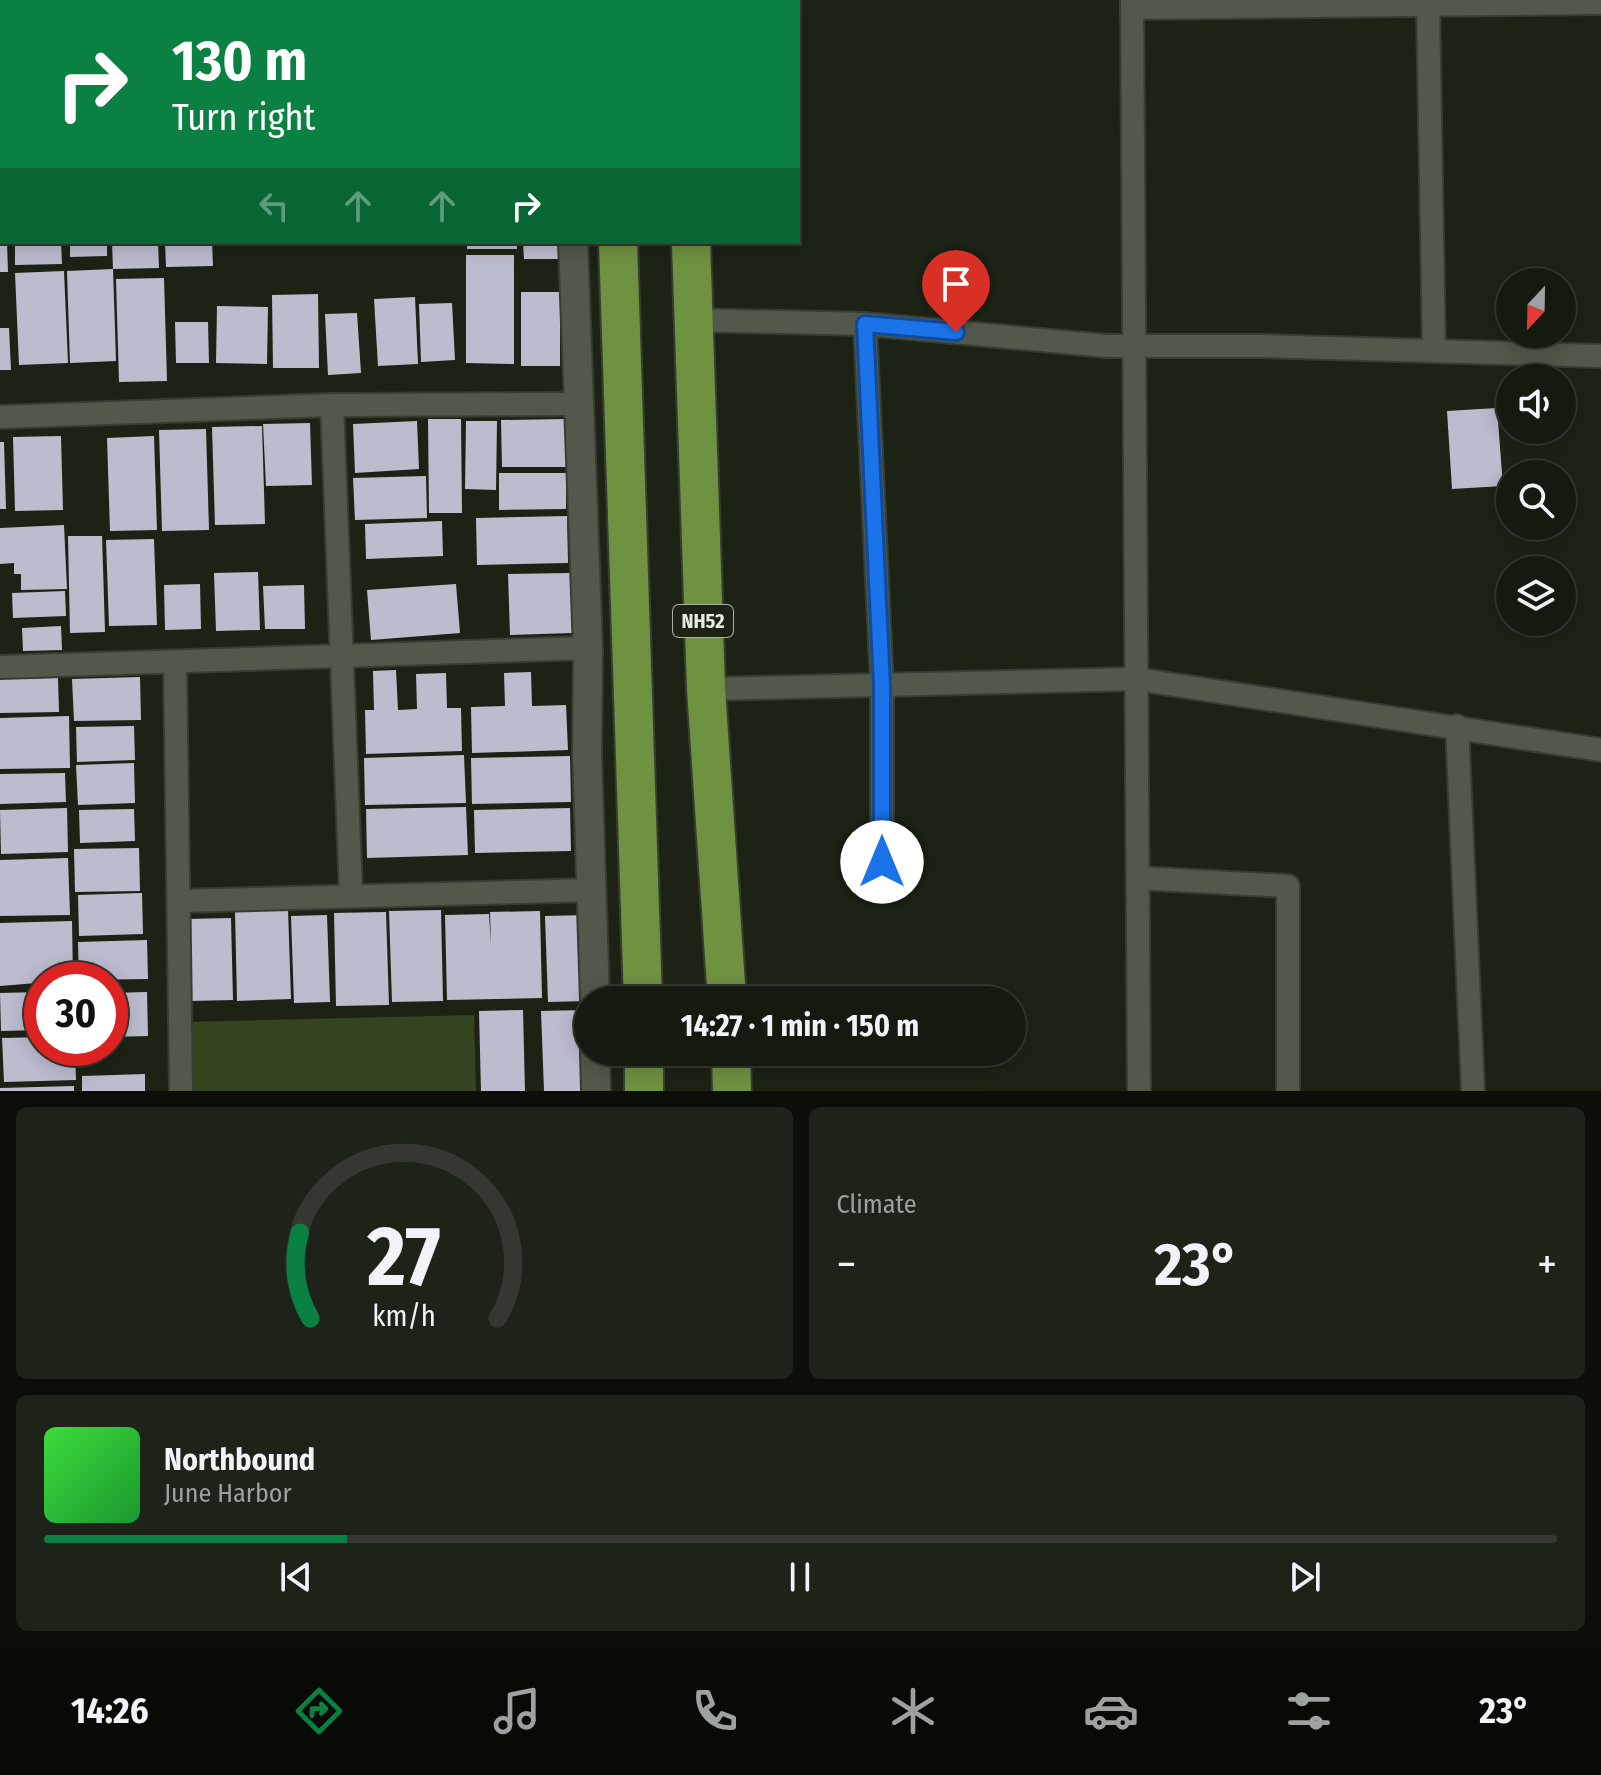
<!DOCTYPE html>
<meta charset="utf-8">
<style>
body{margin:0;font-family:"Fira Sans Condensed",sans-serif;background:#1e2319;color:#f1f3f6;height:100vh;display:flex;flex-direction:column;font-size:30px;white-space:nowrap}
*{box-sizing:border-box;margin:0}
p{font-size:26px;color:#9da19f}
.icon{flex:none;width:44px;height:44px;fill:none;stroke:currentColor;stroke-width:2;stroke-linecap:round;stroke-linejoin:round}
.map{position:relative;height:1091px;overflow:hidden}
.side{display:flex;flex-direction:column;gap:16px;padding:16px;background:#0c0e09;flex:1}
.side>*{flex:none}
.hud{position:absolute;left:0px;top:0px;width:800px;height:244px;box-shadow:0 4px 20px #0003,0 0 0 2px #343830;background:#0b8043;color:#fff;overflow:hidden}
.needle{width:52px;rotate:202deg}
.controls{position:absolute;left:1496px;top:268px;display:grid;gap:16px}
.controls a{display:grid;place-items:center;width:80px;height:80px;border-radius:50%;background:#151a10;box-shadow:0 4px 20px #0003,0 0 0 2px #343830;font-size:40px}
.speed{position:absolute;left:24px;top:962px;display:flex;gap:16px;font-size:40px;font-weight:700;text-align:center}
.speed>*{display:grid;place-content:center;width:104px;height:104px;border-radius:50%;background:#151a10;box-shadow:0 4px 20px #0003,0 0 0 2px #343830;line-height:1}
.speed .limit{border:12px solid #d22;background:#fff;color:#111}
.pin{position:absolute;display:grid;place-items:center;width:68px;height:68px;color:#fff;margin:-82px -34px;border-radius:50% 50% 50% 0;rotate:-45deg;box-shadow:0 0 8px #0007}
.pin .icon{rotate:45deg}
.me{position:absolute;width:88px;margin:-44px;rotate:0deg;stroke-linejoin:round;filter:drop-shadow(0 0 6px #0008)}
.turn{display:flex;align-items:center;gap:28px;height:168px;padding:0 40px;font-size:36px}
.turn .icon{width:104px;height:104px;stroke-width:2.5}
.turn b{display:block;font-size:56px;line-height:68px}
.lanes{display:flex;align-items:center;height:76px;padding:0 40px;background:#0003;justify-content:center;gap:40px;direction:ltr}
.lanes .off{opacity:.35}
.big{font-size:60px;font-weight:700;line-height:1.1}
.side .card{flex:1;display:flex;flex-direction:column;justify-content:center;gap:12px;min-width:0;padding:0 28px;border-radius:12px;background:#1e2319}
.side .dial{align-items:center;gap:0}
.dial svg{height:208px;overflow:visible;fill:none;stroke:#343830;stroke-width:7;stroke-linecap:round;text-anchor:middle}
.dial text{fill:#f1f3f6;stroke:none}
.song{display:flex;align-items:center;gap:24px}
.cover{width:96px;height:96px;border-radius:12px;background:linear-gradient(135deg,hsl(120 70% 55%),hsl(130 70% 35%))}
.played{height:8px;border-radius:4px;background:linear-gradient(90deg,#0b8043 20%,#343830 20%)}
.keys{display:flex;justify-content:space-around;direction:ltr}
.heat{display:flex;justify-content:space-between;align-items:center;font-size:44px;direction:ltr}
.side .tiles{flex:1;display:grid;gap:16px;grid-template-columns:1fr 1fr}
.card:last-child{grid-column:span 2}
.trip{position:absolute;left:574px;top:986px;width:452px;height:80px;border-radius:40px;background:#151a10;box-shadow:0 4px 20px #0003,0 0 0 2px #343830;font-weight:700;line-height:80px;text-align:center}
.menu{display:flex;height:128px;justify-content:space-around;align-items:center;background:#080a06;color:#9da19f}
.menu .icon{width:56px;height:56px}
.menu .current{color:#0b8043}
.menu b{font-size:36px;color:#f1f3f6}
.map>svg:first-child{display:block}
.green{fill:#344421}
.building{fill:#bcbccf}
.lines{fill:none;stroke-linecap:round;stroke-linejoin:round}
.minor-casing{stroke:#383d34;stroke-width:26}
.tertiary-casing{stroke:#383d34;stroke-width:32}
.trunk-casing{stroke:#383d34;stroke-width:42}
.path{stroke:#868c81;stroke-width:5;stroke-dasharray:6 6;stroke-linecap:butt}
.minor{stroke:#52594a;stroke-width:22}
.tertiary{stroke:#52594a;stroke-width:28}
.trunk{stroke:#6f9240;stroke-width:38}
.route-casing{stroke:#114b97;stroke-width:20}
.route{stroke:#1a73e8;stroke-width:14}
.labels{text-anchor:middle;stroke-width:8;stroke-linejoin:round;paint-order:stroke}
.shield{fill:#1c2315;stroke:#aab0a5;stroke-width:2}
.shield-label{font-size:20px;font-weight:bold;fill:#e7ece3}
</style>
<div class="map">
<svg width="1601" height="1091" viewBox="0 0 1601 1091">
<rect width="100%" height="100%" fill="#1c2315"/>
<path class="green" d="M474,1015L476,1091H187L185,1022Z"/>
<g class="building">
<path d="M0,242H7L8,272H0Z"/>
<path d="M15,242H61L62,264L15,265Z"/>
<path d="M70,242H107V256L70,257Z"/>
<path d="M112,242H158L159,268L113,269L116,361L70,363L67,271L113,269Z"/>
<path d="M165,242H212L213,266L166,267Z"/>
<rect x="467" y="242" width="50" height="7"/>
<path d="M523,242H566V259H524Z"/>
<path d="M466,255H514V364L466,363Z"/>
<path d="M64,271L68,363L19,365L15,273Z"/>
<path d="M164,278L167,381L119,382L116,279Z"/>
<rect x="521" y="292" width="39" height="74"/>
<path d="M318,294L319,368H273L272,295Z"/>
<path d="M415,297L418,364L378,366L374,299Z"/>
<path d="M452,303L455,360L421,362L419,304Z"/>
<path d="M217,306L268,307L267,364L216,363Z"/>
<path d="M357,313L361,373L328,375L325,314Z"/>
<path d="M175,322H208L209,363H176Z"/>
<path d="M0,328H9L11,370H0Z"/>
<path d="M1497,408L1503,486L1452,489L1447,411Z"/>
<path d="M428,419H461L462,513H429Z"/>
<path d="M566,419L567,467H502L501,420Z"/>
<path d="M417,421L419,469L355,473L353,424Z"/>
<path d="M466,421H497L496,490L465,489Z"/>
<path d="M310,423L312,485L266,486L263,424Z"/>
<path d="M262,426L265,524L215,525L212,427Z"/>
<path d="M206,429L209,530L162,531L159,430Z"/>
<path d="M61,436L63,510L15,511L13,437Z"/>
<path d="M154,436L157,530L110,531L107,438Z"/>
<path d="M0,442H4L6,509H0Z"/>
<path d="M499,473H566V509L499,510Z"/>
<path d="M426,476L427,518L355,520L353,478Z"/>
<path d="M567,516L568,563L477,565L476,518Z"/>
<path d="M442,521L443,556L366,559L365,524Z"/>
<path d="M64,525L67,589L21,590V574H14V563L0,564V528Z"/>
<path d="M68,536H102L105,632L70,633Z"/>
<path d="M154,539L157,625L109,626L106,540Z"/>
<path d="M258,572L260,630L216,631L214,573Z"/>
<path d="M570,573L572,633L510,635L508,574Z"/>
<path d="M200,584L201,629L165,630L164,585Z"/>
<path d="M456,584L460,633L371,640L367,590Z"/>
<path d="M304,585L305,629H265L263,586Z"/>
<path d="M65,591L66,616L13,618L12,593Z"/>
<path d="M61,626L62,650L23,651L22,628Z"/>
<path d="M396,670L398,710L417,709L416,674L446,673L447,708H461L462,751L366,754L365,710H374L373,671Z"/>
<path d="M531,672L532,706L566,705L568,750L472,753L471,707L505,706L504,673Z"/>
<path d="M140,677L141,720L74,721L72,679Z"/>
<path d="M58,678L59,712L0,713V679Z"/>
<path d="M69,716L70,768L0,769V718Z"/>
<path d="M134,726L135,760L77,762L76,727Z"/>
<path d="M464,755L466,803L365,805L364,758Z"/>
<path d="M570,756L571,802L472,804L471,758Z"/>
<path d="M134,763L135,803L78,805L76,765Z"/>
<path d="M65,773L66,802L0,804V774Z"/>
<path d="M466,807L468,855L367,858L366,809Z"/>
<path d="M67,808L68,852L1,854L0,810Z"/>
<path d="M570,808L571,851L475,853L474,810Z"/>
<path d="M134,809L135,841L80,843L79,810Z"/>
<path d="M139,848L140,891L75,892L74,849Z"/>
<path d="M68,858L70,915L0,916V860Z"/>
<path d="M142,893L143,934L79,936L78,895Z"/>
<path d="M288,910L291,999L237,1001L235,911Z"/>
<path d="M441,910L443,1001L392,1002L389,911Z"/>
<path d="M540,911L542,998L447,1000L445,915L489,914L491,946L490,912Z"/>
<path d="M386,912L389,1005L336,1006L334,913Z"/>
<path d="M327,915L330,1002L294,1003L291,916Z"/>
<path d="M587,915L588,1001L548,1002L545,916Z"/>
<path d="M231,918L233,1000L189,1001L187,919Z"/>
<path d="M72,921L73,980L0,986V923Z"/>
<path d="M147,940L148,979L79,980L78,942Z"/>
<path d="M42,992V1030L1,1031L0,993Z"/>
<path d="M147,992L148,1036L110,1037V993Z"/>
<path d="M523,1010L525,1091H481L479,1011Z"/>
<path d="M584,1010L586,1091H544L541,1011Z"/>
<path d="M42,1037V1048H75L76,1080L4,1082L2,1038Z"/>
<path d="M145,1074V1091H82V1076Z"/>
<path d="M74,1086V1091H0V1088Z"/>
</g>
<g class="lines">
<defs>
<g id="minor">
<path d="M333,0V2"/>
<path d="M1132,0L1139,1091"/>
<path d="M1428,5L1434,351"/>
<path d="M1132,8L1601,3"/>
<path d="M0,153H2"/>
<path d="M693,320L865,324L1107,346H1262L1601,356"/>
<path d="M865,324L882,686V862"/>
<path d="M332,405L351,894"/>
<path d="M0,417L332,405L579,404"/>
<path d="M175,663L181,1091"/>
<path d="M0,667L588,648"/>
<path d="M706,689L1136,679L1601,750"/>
<path d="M1457,726L1473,1091"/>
<path d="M1138,878L1288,886V1091"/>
<path d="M179,901L593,890"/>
</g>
<g id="tertiary">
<path d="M563,0V2"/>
<path d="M573,242L588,648L587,754L595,1000"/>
<path d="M595,1052L596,1091"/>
</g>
<g id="trunk">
<path d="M609,0V2"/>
<path d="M685,0V2"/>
<path d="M618,242L643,1000"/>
<path d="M691,242L706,689L727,1000"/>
<path d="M644,1052V1091"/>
<path d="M731,1052L732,1091"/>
</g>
</defs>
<use href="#minor" class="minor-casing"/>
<use href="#tertiary" class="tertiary-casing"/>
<use href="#trunk" class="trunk-casing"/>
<g class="path">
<path d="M61,0V2"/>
<path d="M201,0L204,2"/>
<path d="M277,0V2"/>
<path d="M174,2L176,0"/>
</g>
<use href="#minor" class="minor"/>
<use href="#tertiary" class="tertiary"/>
<use href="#trunk" class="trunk"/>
</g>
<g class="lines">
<defs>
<path id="route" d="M882,862V686L865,324L956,332"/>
</defs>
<use href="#route" class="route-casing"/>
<use href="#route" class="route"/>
</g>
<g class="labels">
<rect class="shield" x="673" y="605" width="60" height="32" rx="6"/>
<g class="shield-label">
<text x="703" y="628">NH52</text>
</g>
</g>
</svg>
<div class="controls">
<a><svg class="needle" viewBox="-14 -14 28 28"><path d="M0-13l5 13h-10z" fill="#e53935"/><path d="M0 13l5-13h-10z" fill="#9da19f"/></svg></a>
<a><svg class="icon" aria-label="sound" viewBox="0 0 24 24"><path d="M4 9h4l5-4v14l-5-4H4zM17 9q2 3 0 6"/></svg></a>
<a><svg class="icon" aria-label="search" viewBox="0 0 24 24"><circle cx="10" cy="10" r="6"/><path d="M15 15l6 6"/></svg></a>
<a><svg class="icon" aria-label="layers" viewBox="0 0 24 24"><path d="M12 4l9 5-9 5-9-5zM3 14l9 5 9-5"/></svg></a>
</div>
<div class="speed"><div class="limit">30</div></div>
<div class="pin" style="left:956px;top:332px;background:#d93025"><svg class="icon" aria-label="arrive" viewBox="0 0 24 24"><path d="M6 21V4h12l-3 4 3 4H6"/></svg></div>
<svg class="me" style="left:882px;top:862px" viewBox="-20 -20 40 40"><circle r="19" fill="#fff"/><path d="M0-13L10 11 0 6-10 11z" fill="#1a73e8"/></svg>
<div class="trip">14:27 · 1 min · 150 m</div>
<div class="hud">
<div class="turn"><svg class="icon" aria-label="right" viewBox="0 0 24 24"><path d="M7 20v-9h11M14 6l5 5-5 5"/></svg><div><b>130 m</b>Turn right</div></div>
<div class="lanes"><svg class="icon off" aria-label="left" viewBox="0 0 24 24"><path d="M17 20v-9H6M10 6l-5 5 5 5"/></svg><svg class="icon off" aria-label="ahead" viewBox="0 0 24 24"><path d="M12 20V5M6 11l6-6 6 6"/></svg><svg class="icon off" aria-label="ahead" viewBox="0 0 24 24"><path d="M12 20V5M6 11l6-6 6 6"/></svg><svg class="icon" aria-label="right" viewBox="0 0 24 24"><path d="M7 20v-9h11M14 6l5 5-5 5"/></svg></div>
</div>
</div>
<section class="side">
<div class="tiles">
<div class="card dial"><svg viewBox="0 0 100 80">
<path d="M14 69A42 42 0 1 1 86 69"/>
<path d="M14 69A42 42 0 0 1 10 36" stroke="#0b8043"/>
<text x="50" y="56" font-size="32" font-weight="700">27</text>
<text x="50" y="72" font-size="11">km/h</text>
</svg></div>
<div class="card"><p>Climate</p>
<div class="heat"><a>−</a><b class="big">23°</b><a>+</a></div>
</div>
<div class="card">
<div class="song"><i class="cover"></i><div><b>Northbound</b><p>June Harbor</p></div></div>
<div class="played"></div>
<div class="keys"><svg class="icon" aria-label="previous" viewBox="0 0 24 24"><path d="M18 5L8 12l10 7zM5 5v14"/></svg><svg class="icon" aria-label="pause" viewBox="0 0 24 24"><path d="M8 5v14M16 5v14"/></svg><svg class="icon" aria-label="next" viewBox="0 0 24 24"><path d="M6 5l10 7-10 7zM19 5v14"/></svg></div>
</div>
</div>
</section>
<nav class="menu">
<b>14:26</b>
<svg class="icon current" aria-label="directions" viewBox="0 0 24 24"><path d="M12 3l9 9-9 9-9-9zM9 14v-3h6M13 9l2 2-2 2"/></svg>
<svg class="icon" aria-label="music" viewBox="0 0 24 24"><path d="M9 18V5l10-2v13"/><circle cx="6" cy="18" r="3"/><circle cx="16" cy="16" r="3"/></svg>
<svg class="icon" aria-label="phone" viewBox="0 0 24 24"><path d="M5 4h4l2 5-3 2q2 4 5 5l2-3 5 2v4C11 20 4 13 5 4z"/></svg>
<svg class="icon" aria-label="climate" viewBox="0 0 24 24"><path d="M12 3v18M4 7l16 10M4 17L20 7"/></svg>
<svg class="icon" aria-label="car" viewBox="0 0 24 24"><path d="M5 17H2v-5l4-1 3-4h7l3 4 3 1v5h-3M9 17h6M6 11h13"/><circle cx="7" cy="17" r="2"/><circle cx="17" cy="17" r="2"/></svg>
<svg class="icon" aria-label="filters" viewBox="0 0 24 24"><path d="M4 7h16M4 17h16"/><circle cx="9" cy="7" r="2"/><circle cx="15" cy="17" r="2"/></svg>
<b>23°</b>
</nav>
